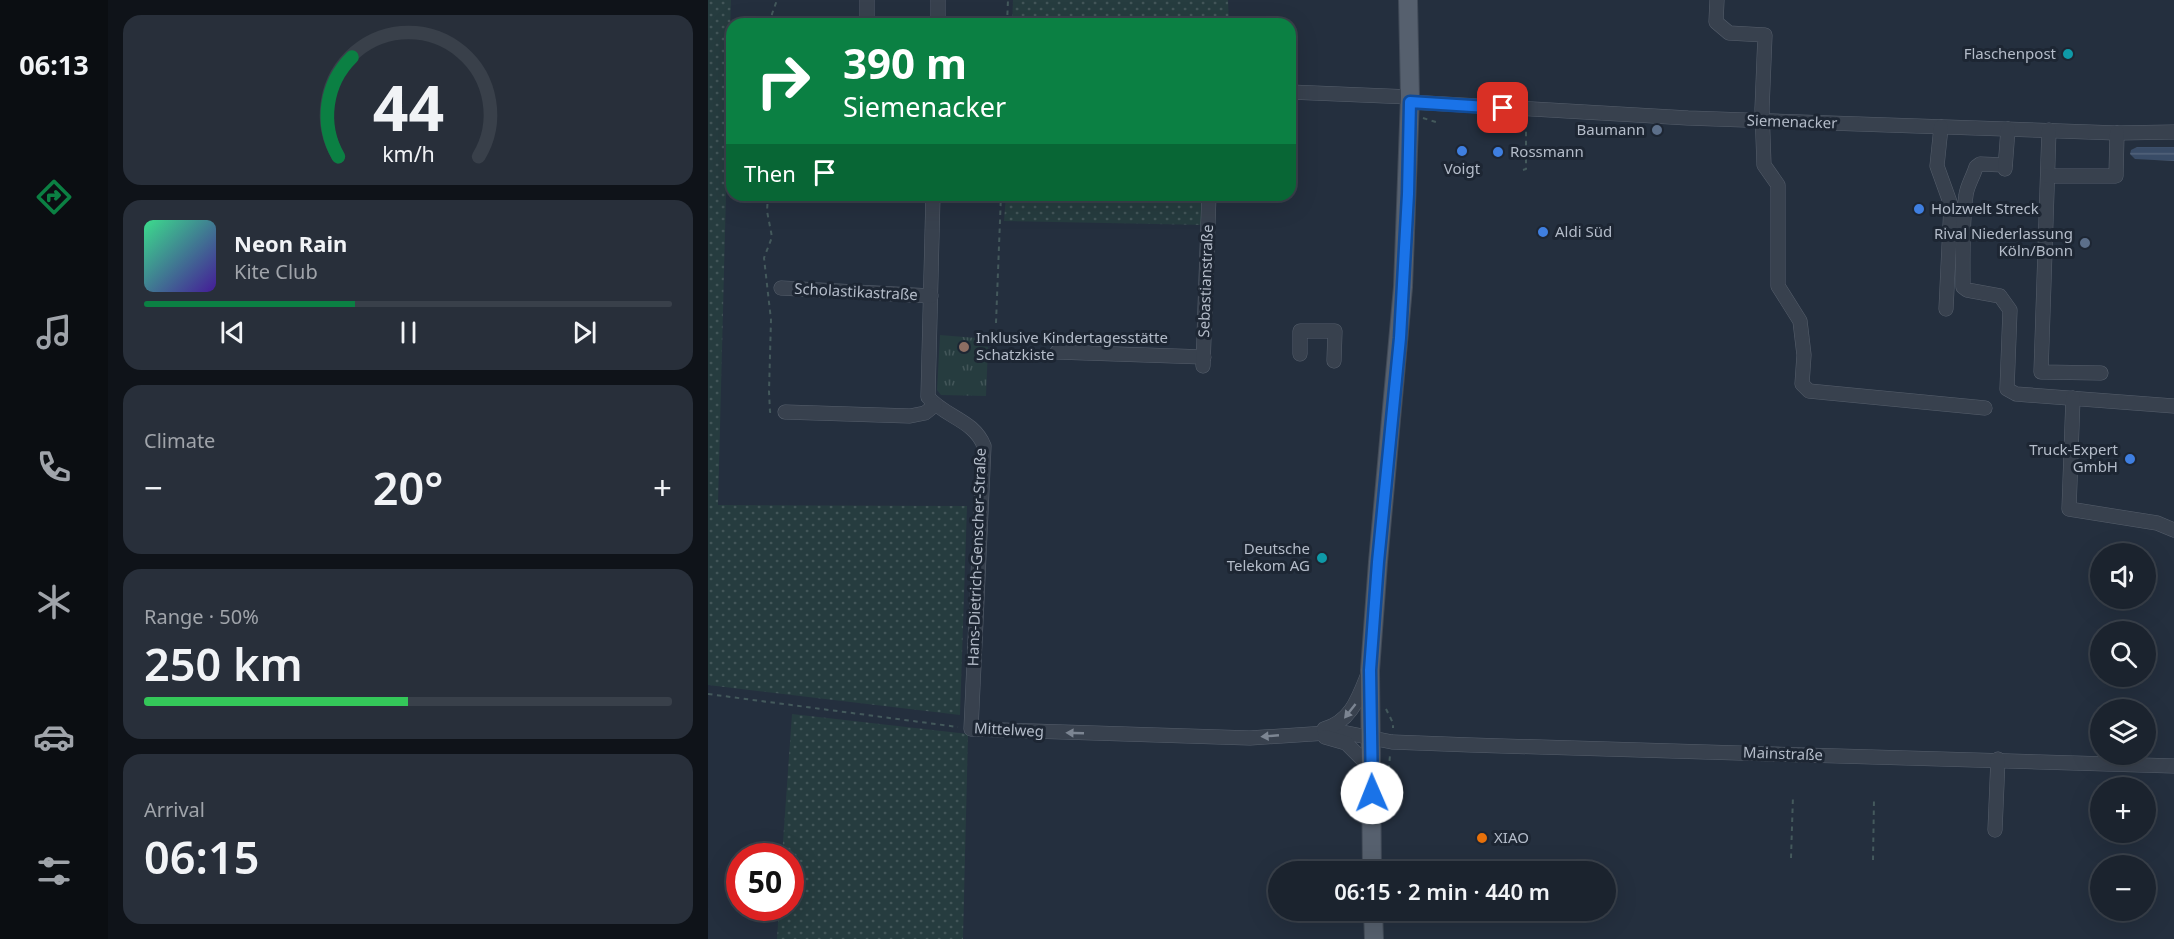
<!DOCTYPE html>
<meta charset="utf-8">
<style>
body{margin:0;font-family:"Noto Sans",sans-serif;background:#282f3a;color:#f1f3f6;height:100vh;display:flex;flex-direction:column;font-size:22px;white-space:nowrap}
*{box-sizing:border-box;margin:0}
p{font-size:20px;color:#a0a4aa}
.icon{flex:none;width:33px;height:33px;fill:none;stroke:currentColor;stroke-width:2;stroke-linecap:round;stroke-linejoin:round}
.map{position:relative;flex:1;overflow:hidden}
.sheet{display:flex;flex-direction:column;gap:15px;padding:15px;background:#0f1319;width:600px}
.sheet>*{flex:none}
.guide{position:absolute;left:18px;top:18px;width:570px;height:183px;border-radius:18px;box-shadow:0 6px 24px #0002,0 0 0 2px #39404a;background:#0b8043;color:#fff;overflow:hidden}
.buttons{position:absolute;left:1382px;top:543px;display:grid;gap:12px}
.buttons a{display:grid;place-items:center;width:66px;height:66px;border-radius:50%;background:#1b232e;box-shadow:0 6px 24px #0002,0 0 0 2px #39404a;font-size:30px}
.speed{position:absolute;left:18px;top:843px;display:flex;gap:12px;font-size:30px;font-weight:700;text-align:center}
.speed>*{display:grid;place-content:center;width:78px;height:78px;border-radius:50%;background:#1b232e;box-shadow:0 6px 24px #0002,0 0 0 2px #39404a;line-height:1}
.speed .limit{border:9px solid #d22;background:#fff;color:#111}
.pin{position:absolute;display:grid;place-items:center;width:51px;height:51px;color:#fff;margin:-26px;border-radius:12px;box-shadow:0 3px 9px #0006}
.me{position:absolute;width:66px;margin:-33px;rotate:359deg;stroke-linejoin:round;filter:drop-shadow(0 0 4px #0008)}
.turn{display:flex;align-items:center;gap:21px;height:126px;padding:0 18px;font-size:27px}
.turn .icon{width:78px;height:78px;stroke-width:2.5}
.turn b{display:block;font-size:42px;line-height:51px}
.then{display:flex;align-items:center;height:57px;padding:0 18px;background:#0003;gap:12px;font-size:22px}
.big{font-size:45px;font-weight:600;line-height:1.1}
.sheet .widget{flex:1;display:flex;flex-direction:column;justify-content:center;gap:9px;min-width:0;padding:0 21px;border-radius:18px;background:#282f3a}
.sheet .dial{align-items:center;gap:0}
.dial svg{height:156px;overflow:visible;fill:none;stroke:#39404a;stroke-width:7;stroke-linecap:round;text-anchor:middle}
.dial text{fill:#f1f3f6;stroke:none}
.song{display:flex;align-items:center;gap:18px}
.cover{width:72px;height:72px;border-radius:9px;background:linear-gradient(135deg,hsl(150 70% 55%),hsl(260 70% 35%))}
.played{height:6px;border-radius:3px;background:linear-gradient(90deg,#0b8043 40%,#39404a 40%)}
.keys{display:flex;justify-content:space-around;direction:ltr}
.heat{display:flex;justify-content:space-between;align-items:center;font-size:33px;direction:ltr}
.charge{height:9px;border-radius:4px;background:linear-gradient(90deg,#34c759 50%,#39404a 0)}
.trip{position:absolute;left:560px;top:861px;width:348px;height:60px;border-radius:30px;background:#1b232e;box-shadow:0 6px 24px #0002,0 0 0 2px #39404a;font-weight:600;line-height:60px;text-align:center}
main{display:flex;flex:1;min-height:0}
.dock{display:flex;flex-direction:column;width:108px;justify-content:space-around;align-items:center;background:#0b0e12;color:#a0a4aa}
.dock .icon{width:42px;height:42px}
.dock .active{color:#0b8043}
.dock b{font-size:27px;color:#f1f3f6}
.map>svg:first-child{display:block}
.grass{fill:url(#grass-dots)}
.park{fill:url(#park-tufts)}
.water{fill:url(#water-rules)}
.lines{fill:none;stroke-linecap:round;stroke-linejoin:round}
.minor-casing{stroke:#565f6c;stroke-width:15}
.major-casing{stroke:#414a57;stroke-width:20}
.path{stroke:#44595c;stroke-width:2;stroke-dasharray:4.5 4.5;stroke-linecap:butt}
.minor{stroke:#38414e;stroke-width:14}
.major{stroke:#56606e;stroke-width:18}
.oneway{fill:#7c8592}
.route-casing{stroke:#114b97;stroke-width:15}
.route{stroke:#1a73e8;stroke-width:10}
.culture-dot{fill:#0f9aa8;stroke:#1d2633;stroke-width:2}
.service-dot{fill:#5c6f8a;stroke:#1d2633;stroke-width:2}
.shop-dot{fill:#3f7fe0;stroke:#1d2633;stroke-width:2}
.education-dot{fill:#8d6e63;stroke:#1d2633;stroke-width:2}
.food-dot{fill:#e8710a;stroke:#1d2633;stroke-width:2}
.labels{text-anchor:middle;stroke-width:6;stroke-linejoin:round;paint-order:stroke}
.poi-label{font-size:15px;fill:#b4bcc9;stroke:#1d2633;text-anchor:end}
.street-label{font-size:15px;fill:#b4bcc9;stroke:#1d2633}
</style>
<main>
<nav class="dock">
<b>06:13</b>
<svg class="icon active" aria-label="directions" viewBox="0 0 24 24"><path d="M12 3l9 9-9 9-9-9zM9 14v-3h6M13 9l2 2-2 2"/></svg>
<svg class="icon" aria-label="music" viewBox="0 0 24 24"><path d="M9 18V5l10-2v13"/><circle cx="6" cy="18" r="3"/><circle cx="16" cy="16" r="3"/></svg>
<svg class="icon" aria-label="phone" viewBox="0 0 24 24"><path d="M5 4h4l2 5-3 2q2 4 5 5l2-3 5 2v4C11 20 4 13 5 4z"/></svg>
<svg class="icon" aria-label="climate" viewBox="0 0 24 24"><path d="M12 3v18M4 7l16 10M4 17L20 7"/></svg>
<svg class="icon" aria-label="car" viewBox="0 0 24 24"><path d="M5 17H2v-5l4-1 3-4h7l3 4 3 1v5h-3M9 17h6M6 11h13"/><circle cx="7" cy="17" r="2"/><circle cx="17" cy="17" r="2"/></svg>
<svg class="icon" aria-label="filters" viewBox="0 0 24 24"><path d="M4 7h16M4 17h16"/><circle cx="9" cy="7" r="2"/><circle cx="15" cy="17" r="2"/></svg>
</nav>
<section class="sheet">
<div class="widget dial"><svg viewBox="0 0 100 80">
<path d="M14 69A42 42 0 1 1 86 69"/>
<path d="M14 69A42 42 0 0 1 21 18" stroke="#0b8043"/>
<text x="50" y="56" font-size="32" font-weight="700">44</text>
<text x="50" y="72" font-size="11">km/h</text>
</svg></div>
<div class="widget">
<div class="song"><i class="cover"></i><div><b>Neon Rain</b><p>Kite Club</p></div></div>
<div class="played"></div>
<div class="keys"><svg class="icon" aria-label="previous" viewBox="0 0 24 24"><path d="M18 5L8 12l10 7zM5 5v14"/></svg><svg class="icon" aria-label="pause" viewBox="0 0 24 24"><path d="M8 5v14M16 5v14"/></svg><svg class="icon" aria-label="next" viewBox="0 0 24 24"><path d="M6 5l10 7-10 7zM19 5v14"/></svg></div>
</div>
<div class="widget"><p>Climate</p>
<div class="heat"><a>−</a><b class="big">20°</b><a>+</a></div>
</div>
<div class="widget"><p>Range · 50%</p><b class="big">250 km</b><div class="charge"></div></div>
<div class="widget"><p>Arrival</p><b class="big">06:15</b></div>
</section>
<div class="map">
<svg width="1466" height="939" viewBox="0 0 1466 939">
<defs>
<pattern id="grass-dots" width="8" height="8" patternUnits="userSpaceOnUse" patternTransform="scale(1.5)"><rect width="8" height="8" fill="#263c3f"/><path d="M2 2h.1M6 6h.1" fill="none" stroke="#435659" stroke-width="1.8" stroke-linecap="round"/></pattern>
<pattern id="park-tufts" width="24" height="20" patternUnits="userSpaceOnUse" patternTransform="scale(1.5)"><rect width="24" height="20" fill="#263c3f"/><path d="M3 7l-1-3M5 7V3M7 7l1-3M15 17l-1-3M17 17v-4M19 17l1-3" fill="none" stroke="#435659"/></pattern>
<pattern id="water-rules" width="6" height="5" patternUnits="userSpaceOnUse" patternTransform="scale(1.5)"><rect width="6" height="5" fill="#394c67"/><path d="M0 2.5h6" fill="none" stroke="#53647b"/></pattern>
</defs>
<rect width="100%" height="100%" fill="#242f3e"/>
<g class="grass">
<path d="M0,0H23L10,505L259,506L252,715L0,685Z"/>
<path d="M305,0H520L521,24H304Z"/>
<path d="M298,195H498V225L296,221Z"/>
<path d="M84,714L260,734L255,939H69L71,908H82V856H74Z"/>
</g>
<path class="park" d="M232,335L268,338L270,346L280,347L278,396L233,395L229,390Z"/>
<path class="water" d="M1429,147H1466V161L1427,159L1422,154L1423,150Z"/>
<g class="lines">
<defs>
<g id="minor">
<path d="M1009,0L1008,22L1021,33L1057,35L1054,109L1056,165L1070,185V286L1092,321L1096,355L1094,384L1101,391L1277,408"/>
<path d="M159,24V0"/>
<path d="M230,24V0"/>
<path d="M582,92L702,97"/>
<path d="M702,102L980,118L1409,133L1466,132"/>
<path d="M1233,127L1229,166L1243,205L1238,309"/>
<path d="M1341,130L1333,372L1393,373"/>
<path d="M1297,165L1272,164L1268,167C1265,177 1259,186 1258,195C1254,224 1255,257 1255,287L1259,290L1292,296L1302,310L1299,389L1308,394L1466,406"/>
<path d="M1297,169L1300,129"/>
<path d="M1340,176H1408L1409,133"/>
<path d="M225,195L220,397C237,417 266,420 276,446L263,729L542,738L634,732L684,742L763,745L1466,766"/>
<path d="M73,288L223,296"/>
<path d="M349,352L496,357"/>
<path d="M592,354V331H627L626,361"/>
<path d="M495,366L501,195"/>
<path d="M1365,398L1361,509L1449,523L1466,530"/>
<path d="M77,412L202,416L217,413L227,405"/>
<path d="M616,729C643,721 650,699 660,674"/>
<path d="M617,737L638,743L664,769"/>
<path d="M1287,830L1290,759"/>
</g>
<g id="major">
<path d="M664,872L662,670L670,562L695,287L702,97L700,0"/>
<path d="M665,910L666,939"/>
</g>
</defs>
<use href="#minor" class="minor-casing"/>
<use href="#major" class="major-casing"/>
<g class="path">
<path d="M63,24L64,14L69,0"/>
<path d="M299,24L300,0"/>
<path d="M715,118L731,123"/>
<path d="M815,170L818,169V121"/>
<path d="M60,195L59,211L64,237L56,258L63,320L61,391L62,412H65"/>
<path d="M288,323L293,195"/>
<path d="M0,694L250,727"/>
<path d="M678,709L685,723V728"/>
<path d="M679,769L681,767L682,755"/>
<path d="M1083,858L1085,796"/>
<path d="M1165,860L1166,799"/>
</g>
<use href="#minor" class="minor"/>
<use href="#major" class="major"/>
</g>
<defs><path id="oneway-solid" d="M-6-.8H1V-3.2L6.5 0L1 3.2V.8H-6Z" transform="scale(1.5)"/></defs>
<g class="oneway">
<use href="#oneway-solid" transform="translate(642 711) rotate(128)"/>
<use href="#oneway-solid" transform="translate(367 733) rotate(-178)"/>
<use href="#oneway-solid" transform="translate(562 736) rotate(175)"/>
</g>
<g class="lines">
<defs>
<path id="route" d="M664,793L662,670L670,562L692,338L700,194L702,102L795,108"/>
</defs>
<use href="#route" class="route-casing"/>
<use href="#route" class="route"/>
</g>
<g class="culture-dot">
<circle cx="1360" cy="54" r="6"/>
<circle cx="614" cy="558" r="6"/>
</g>
<g class="service-dot">
<circle cx="949" cy="130" r="6"/>
<circle cx="1377" cy="243" r="6"/>
</g>
<g class="shop-dot">
<circle cx="754" cy="151" r="6"/>
<circle cx="790" cy="152" r="6"/>
<circle cx="1211" cy="209" r="6"/>
<circle cx="835" cy="232" r="6"/>
<circle cx="1422" cy="459" r="6"/>
</g>
<circle class="education-dot" cx="256" cy="347" r="6"/>
<circle class="food-dot" cx="774" cy="838" r="6"/>
<g class="labels">
<g class="poi-label">
<text x="1348" y="59">Flaschenpost</text>
<text x="937" y="135">Baumann</text>
<text x="802" y="157" text-anchor="start">Rossmann</text>
<text x="754" y="174" text-anchor="middle">Voigt</text>
<text x="1223" y="214" text-anchor="start">Holzwelt Streck</text>
<text x="847" y="237" text-anchor="start">Aldi Süd</text>
<text x="1365" y="239">Rival Niederlassung<tspan x="1365" dy="17">Köln/Bonn</tspan></text>
<text x="268" y="343" text-anchor="start">Inklusive Kindertagesstätte<tspan x="268" dy="17">Schatzkiste</tspan></text>
<text x="1410" y="455">Truck-Expert<tspan x="1410" dy="17">GmbH</tspan></text>
<text x="602" y="554">Deutsche<tspan x="602" dy="17">Telekom AG</tspan></text>
<text x="786" y="843" text-anchor="start">XIAO</text>
</g>
<g class="street-label">
<text transform="translate(1084 122) rotate(2)" y="5">Siemenacker</text>
<text transform="translate(498 281) rotate(-88)" y="5">Sebastianstraße</text>
<text transform="translate(148 292) rotate(3)" y="5">Scholastikastraße</text>
<text transform="translate(269 557) rotate(-88)" y="5">Hans-Dietrich-Genscher-Straße</text>
<text transform="translate(301 730) rotate(3)" y="5">Mittelweg</text>
<text transform="translate(1075 754) rotate(2)" y="5">Mainstraße</text>
</g>
</g>
</svg>
<div class="buttons">
<a><svg class="icon" aria-label="sound" viewBox="0 0 24 24"><path d="M4 9h4l5-4v14l-5-4H4zM17 9q2 3 0 6"/></svg></a>
<a><svg class="icon" aria-label="search" viewBox="0 0 24 24"><circle cx="10" cy="10" r="6"/><path d="M15 15l6 6"/></svg></a>
<a><svg class="icon" aria-label="layers" viewBox="0 0 24 24"><path d="M12 4l9 5-9 5-9-5zM3 14l9 5 9-5"/></svg></a>
<a>+</a>
<a>−</a>
</div>
<div class="speed"><div class="limit">50</div></div>
<div class="pin" style="left:795px;top:108px;background:#d93025"><svg class="icon" aria-label="arrive" viewBox="0 0 24 24"><path d="M6 21V4h12l-3 4 3 4H6"/></svg></div>
<svg class="me" style="left:664px;top:793px" viewBox="-20 -20 40 40"><circle r="19" fill="#fff"/><path d="M0-13L10 11 0 6-10 11z" fill="#1a73e8"/></svg>
<div class="trip">06:15 · 2 min · 440 m</div>
<div class="guide">
<div class="turn"><svg class="icon" aria-label="right" viewBox="0 0 24 24"><path d="M7 20v-9h11M14 6l5 5-5 5"/></svg><div><b>390 m</b>Siemenacker</div></div>
<div class="then">Then<svg class="icon" aria-label="arrive" viewBox="0 0 24 24"><path d="M6 21V4h12l-3 4 3 4H6"/></svg></div>
</div>
</div>
</main>
